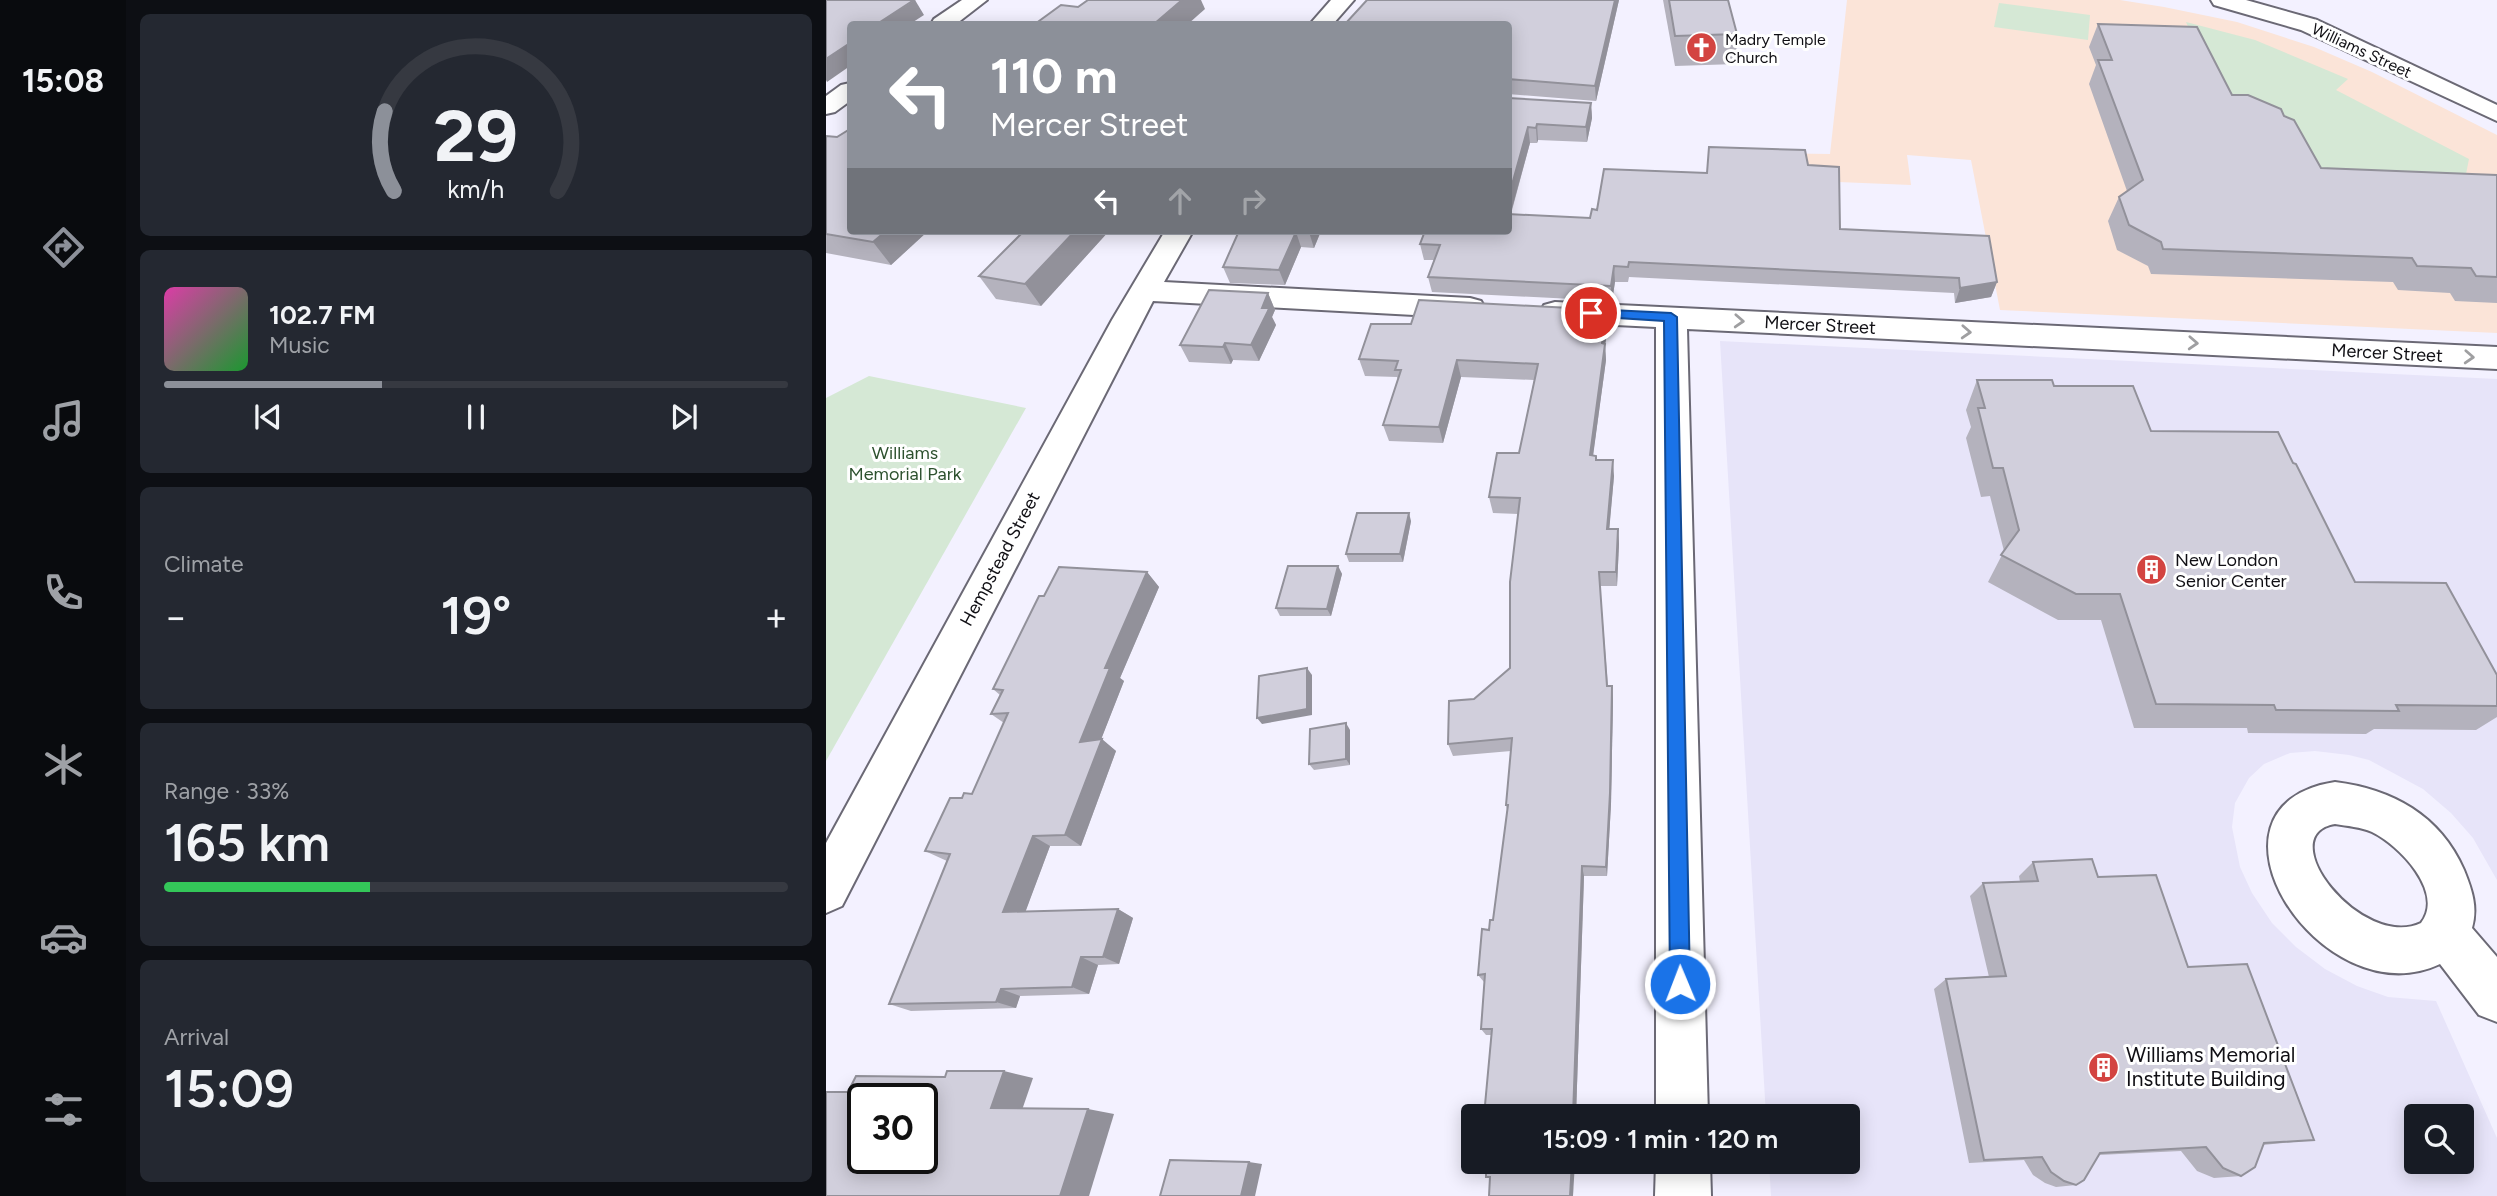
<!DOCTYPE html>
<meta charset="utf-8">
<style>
body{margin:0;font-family:Figtree,sans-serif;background:#242831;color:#f1f3f6;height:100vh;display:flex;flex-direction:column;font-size:26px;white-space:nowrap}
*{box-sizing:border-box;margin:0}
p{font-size:23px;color:#9ea1a6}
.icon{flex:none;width:38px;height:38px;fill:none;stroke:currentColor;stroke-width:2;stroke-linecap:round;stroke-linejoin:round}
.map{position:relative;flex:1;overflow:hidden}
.sheet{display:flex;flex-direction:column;gap:14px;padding:14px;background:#0d0f14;width:700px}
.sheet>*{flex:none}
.guide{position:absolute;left:21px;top:21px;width:665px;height:214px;border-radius:7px;box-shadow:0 4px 18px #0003;background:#8c9099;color:#fff;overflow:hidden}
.fabs{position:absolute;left:1578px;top:1104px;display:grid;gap:14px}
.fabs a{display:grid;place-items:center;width:70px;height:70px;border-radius:7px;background:#171b24;box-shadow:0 4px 18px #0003;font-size:35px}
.speed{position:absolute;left:21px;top:1083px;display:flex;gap:14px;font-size:35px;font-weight:700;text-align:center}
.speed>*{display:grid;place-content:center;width:91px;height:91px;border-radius:50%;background:#171b24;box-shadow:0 4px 18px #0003;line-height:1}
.speed .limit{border:4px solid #111;border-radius:10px;background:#fff;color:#111}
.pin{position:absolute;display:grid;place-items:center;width:60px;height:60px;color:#fff;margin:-30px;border:4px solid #fff;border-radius:50%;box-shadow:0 2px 7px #0007}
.me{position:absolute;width:77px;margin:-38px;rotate:359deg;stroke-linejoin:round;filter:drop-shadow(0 0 5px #0008)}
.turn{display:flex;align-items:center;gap:24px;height:147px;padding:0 28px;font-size:32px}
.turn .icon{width:91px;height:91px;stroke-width:2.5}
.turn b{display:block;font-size:49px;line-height:60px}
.lanes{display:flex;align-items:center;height:66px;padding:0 28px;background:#0003;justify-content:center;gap:35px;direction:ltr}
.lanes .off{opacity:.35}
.big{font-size:52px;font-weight:600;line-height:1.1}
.sheet .tile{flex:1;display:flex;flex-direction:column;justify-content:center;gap:10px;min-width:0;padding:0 24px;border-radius:10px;background:#242831}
.sheet .dial{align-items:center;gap:0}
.dial svg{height:182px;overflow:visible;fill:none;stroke:#363941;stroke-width:7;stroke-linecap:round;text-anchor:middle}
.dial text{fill:#f1f3f6;stroke:none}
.song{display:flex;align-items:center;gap:21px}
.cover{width:84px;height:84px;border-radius:10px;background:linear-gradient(135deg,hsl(320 70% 55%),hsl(130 70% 35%))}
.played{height:7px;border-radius:4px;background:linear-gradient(90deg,#8c9099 35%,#363941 35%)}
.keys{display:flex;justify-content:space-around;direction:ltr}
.heat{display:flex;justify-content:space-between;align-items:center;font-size:38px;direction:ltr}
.charge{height:10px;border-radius:5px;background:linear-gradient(90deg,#34c759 33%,#363941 0)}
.trip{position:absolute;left:635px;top:1104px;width:399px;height:70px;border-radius:7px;background:#171b24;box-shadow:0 4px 18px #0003;font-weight:600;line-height:70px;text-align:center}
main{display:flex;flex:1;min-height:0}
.menu{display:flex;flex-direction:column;width:126px;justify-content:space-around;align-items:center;background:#090b0e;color:#9ea1a6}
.menu .icon{width:49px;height:49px}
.menu .current{color:#8c9099}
.menu b{font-size:32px;color:#f1f3f6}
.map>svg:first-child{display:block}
.built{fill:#e7e4f9;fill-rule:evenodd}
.education{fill:#fbe4d8}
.green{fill:#d5e8d5}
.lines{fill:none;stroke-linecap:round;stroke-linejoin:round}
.minor-casing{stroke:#6b6975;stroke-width:4}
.tertiary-casing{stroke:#6b6975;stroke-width:4}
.minor{fill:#fff;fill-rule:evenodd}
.tertiary{fill:#fff;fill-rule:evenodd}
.wall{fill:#b4b2bd}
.shaded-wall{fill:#92919a}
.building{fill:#d1cfdc;stroke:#92919a;stroke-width:2;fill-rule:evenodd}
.oneway{stroke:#9f9fa1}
.route{fill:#1a73e8;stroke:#114b97;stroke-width:2}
.labels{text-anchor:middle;stroke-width:6;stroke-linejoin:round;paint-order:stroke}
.far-poi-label{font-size:16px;fill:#100f14;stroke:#fff;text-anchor:start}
.far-street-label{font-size:16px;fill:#100f14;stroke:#fff}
.street-label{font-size:18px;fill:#100f14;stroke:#fff}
.park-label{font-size:18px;fill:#2d512e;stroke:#fff}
.poi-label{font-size:18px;fill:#100f14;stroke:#fff;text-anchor:start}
.near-poi-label{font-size:21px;fill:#100f14;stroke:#fff;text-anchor:start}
</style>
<main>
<nav class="menu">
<b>15:08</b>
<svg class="icon current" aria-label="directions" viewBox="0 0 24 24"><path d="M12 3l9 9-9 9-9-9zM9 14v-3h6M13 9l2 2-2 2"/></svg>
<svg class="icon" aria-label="music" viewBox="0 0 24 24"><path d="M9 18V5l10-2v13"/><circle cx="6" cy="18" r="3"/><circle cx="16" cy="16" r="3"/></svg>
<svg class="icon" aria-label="phone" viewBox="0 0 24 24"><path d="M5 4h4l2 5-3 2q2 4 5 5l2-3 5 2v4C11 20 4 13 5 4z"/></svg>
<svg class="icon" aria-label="climate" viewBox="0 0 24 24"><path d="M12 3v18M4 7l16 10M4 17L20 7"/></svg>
<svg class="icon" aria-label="car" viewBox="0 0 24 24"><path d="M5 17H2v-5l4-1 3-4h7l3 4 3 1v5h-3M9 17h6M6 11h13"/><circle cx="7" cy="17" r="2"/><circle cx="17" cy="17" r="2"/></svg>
<svg class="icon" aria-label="filters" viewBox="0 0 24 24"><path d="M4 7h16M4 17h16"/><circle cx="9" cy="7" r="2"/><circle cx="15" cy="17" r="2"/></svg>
</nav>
<section class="sheet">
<div class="tile dial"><svg viewBox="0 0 100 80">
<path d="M14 69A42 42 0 1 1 86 69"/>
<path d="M14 69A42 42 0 0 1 10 34" stroke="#8c9099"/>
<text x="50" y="56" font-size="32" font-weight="700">29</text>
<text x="50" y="72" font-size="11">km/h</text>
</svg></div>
<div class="tile">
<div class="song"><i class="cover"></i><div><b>102.7 FM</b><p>Music</p></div></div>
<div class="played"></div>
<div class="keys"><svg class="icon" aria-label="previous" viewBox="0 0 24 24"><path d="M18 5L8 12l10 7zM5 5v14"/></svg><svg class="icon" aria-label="pause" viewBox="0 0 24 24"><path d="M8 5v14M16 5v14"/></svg><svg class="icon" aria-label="next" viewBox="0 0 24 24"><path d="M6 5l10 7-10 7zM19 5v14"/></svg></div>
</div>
<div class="tile"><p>Climate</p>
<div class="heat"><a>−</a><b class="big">19°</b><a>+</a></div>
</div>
<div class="tile"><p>Range · 33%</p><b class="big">165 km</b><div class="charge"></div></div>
<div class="tile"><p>Arrival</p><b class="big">15:09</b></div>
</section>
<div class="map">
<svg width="1671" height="1196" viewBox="0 0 1671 1196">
<rect width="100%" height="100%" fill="#f3f1ff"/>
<path class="built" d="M894,341L1671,379V880L1647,838L1625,813L1597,789L1543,760L1523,755L1489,751L1464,753L1438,764L1423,778L1409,803L1406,827L1414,867L1426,893L1446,923L1470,947L1499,969L1531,986L1562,997L1610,1001L1671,1138V1196H945L943,1162H1022V1116H940ZM1591,1116H1636V1162H1591Z"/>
<path class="education" d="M1021,0H1294L1338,7L1411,22L1488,47L1546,72L1671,135V333L1174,310L1145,160L1081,155L1085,185L940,179L941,153L1004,154Z"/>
<g class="green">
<path d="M1173,3L1264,15L1262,40L1168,27Z"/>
<path d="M1360,22L1429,40L1522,79L1510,90L1643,159L1640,174L1521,189L1400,113Z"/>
<path d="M43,376L200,408L0,761V398Z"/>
</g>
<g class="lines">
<defs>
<g id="minor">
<path d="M136,0H161L130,24H105L108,19Z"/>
<path d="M505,0H528L507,24H484Z"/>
<path d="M24,83V101L9,112L0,114V96L15,85Z"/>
<path d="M339,231H367L338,282L644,298L655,301L659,308L655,315L644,318L327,301L16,906L0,913V843L286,320Z"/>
<path d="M729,302L1671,347V369L861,329L882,1116H830V327L729,322L718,319L714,312L718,305Z"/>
<path d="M1509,782C1566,789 1614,815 1638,870C1646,890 1652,907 1646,928L1671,957V1022L1653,1015L1614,964C1495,1020 1357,805 1509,782ZM1509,824C1521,826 1535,827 1546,832C1573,845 1619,892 1595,923C1536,951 1444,835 1509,824Z"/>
<path d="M830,1162H884L885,1196H829Z"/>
</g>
<path id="tertiary" d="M1385,0H1420L1491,20L1671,105V121L1475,30L1388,5Z"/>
</defs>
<use href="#minor" class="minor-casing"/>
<use href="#tertiary" class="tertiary-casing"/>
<use href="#minor" class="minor"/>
<use href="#tertiary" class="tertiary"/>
</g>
<g class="wall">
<path d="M540,0H793L770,101L682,94V24L540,1Z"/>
<path d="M837,0H902L911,34L910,64L849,66Z"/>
<path d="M1272,24L1406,95L1458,116L1495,168L1671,175V303L1629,301L1624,293L1572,290L1567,282L1325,274L1322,266L1291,250L1282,221L1293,197L1301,191L1263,84L1270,65L1263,47Z"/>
<path d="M682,98L765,103L766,118L761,142L712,140L711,143H704L685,214L764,218L771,210L881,173L982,165L1014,229L1171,282L1165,297L1129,303L1128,293L803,277L802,282H789L786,301L606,292L602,277L608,260H598L594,244Z"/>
<path d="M0,136L11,137L102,231L65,265L0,253Z"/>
<path d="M198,231H283L215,306L170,299L153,276Z"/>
<path d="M413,231H495L488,248L475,247L459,285L404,283L397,267Z"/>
<path d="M442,293L449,310L446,317L450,325L433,361L407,360L405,364L363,362L354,345Z"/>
<path d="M782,326L779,344L780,360L767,455L788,476L783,529H792L793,544L791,586H774L782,686H786L787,699L785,804L781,876H758L750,1116H658L665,1035H660L655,1029L658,982L652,975L663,930L667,920L681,810L680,805L685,751L627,756L622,744L648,699L684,668L692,514L667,513L663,497L693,453L708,380L635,377L617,443L563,441L557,425L572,379L571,377L539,376L533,359Z"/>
<path d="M1151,380L1228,386L1325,431L1467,463L1529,582L1671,675V717L1650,730L1548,729L1540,734L1422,733L1421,728H1308L1275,620H1232L1162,582L1178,551L1164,496L1155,497L1140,438L1145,427L1140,410Z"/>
<path d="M585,521L577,562H523L520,554Z"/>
<path d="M512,566L516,574L505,616H454L450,608Z"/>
<path d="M321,572L333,587L294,678L298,681L275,739L290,751L255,846H224L199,912L292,909L307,918L293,964L272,965L263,994L194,996L190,1008L85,1011L63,1004L121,861L99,851L136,798L146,794L178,723L165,714L174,695L167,689L218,596Z"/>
<path d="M524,730V765L488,770L483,764Z"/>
<path d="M1207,862L1272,877L1362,967L1488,1140L1437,1145L1415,1176L1388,1178L1371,1171L1355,1151L1273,1155L1250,1185L1230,1187L1219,1183L1207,1175L1198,1160L1143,1163L1108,989L1120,979L1163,977L1144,896L1157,883L1194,882L1193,876Z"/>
</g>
<g class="shaded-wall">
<path d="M89,0L98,15L84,24H51Z"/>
<path d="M356,0H375L379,9L362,24H328Z"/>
<path d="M789,0H793L770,101L769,86Z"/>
<path d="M24,43V66L1,82L0,80V59Z"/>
<path d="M765,103L766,118L761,142L760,127Z"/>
<path d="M711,124L712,140L711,143L710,128Z"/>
<path d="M702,127L704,143L682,223V199Z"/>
<path d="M60,231H102L65,265L47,242Z"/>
<path d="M249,231H283L215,306L199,284Z"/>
<path d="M483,231H495L488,248L483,232Z"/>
<path d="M470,232L475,247L459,285L453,270Z"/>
<path d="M788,266L789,282L786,301L785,286Z"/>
<path d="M1171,282L1165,297L1129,303L1134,288Z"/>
<path d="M442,293L449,310L446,317L450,325L433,361L425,345L436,308Z"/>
<path d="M781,310L782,326L777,360L776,343Z"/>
<path d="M399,343L407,360L405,364L397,347Z"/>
<path d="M779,344L780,360L765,471L764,455Z"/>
<path d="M631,360L635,377L617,443L613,427Z"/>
<path d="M787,460L788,476L782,544L781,529Z"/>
<path d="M583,513L585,521L577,562L574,554Z"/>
<path d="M792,529L793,544L791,586L790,572Z"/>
<path d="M512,566L516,574L505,616L501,609Z"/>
<path d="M321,572L333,587L294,678L298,681L269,755L254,742L279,668Z"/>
<path d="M481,668L486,675V715L436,724L431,718Z"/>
<path d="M786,686L787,699L785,804L781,876L780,867Z"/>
<path d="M520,723L524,730V765L520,759Z"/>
<path d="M276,739L290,751L255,846L239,835Z"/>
<path d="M207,836L224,846L196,921L177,912Z"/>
<path d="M756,866L758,876L750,1116H747Z"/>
<path d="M292,909L307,918L293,964L277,957Z"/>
<path d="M255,957L272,965L263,994L246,987Z"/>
<path d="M175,989L194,996L190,1008L170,1002Z"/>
<path d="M178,1071L207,1078L195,1113L165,1108Z"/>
<path d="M262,1109L288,1114L263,1196H234Z"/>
<path d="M423,1162L436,1164L429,1196H415Z"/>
<path d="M746,1162H749L747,1196H744Z"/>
</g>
<g class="building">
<path d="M0,0H88L51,24H24V43L0,59Z"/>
<path d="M262,0H356L328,24H209L235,5L252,7Z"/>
<path d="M541,0H789L769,86L682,79V24H519Z"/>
<path d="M843,0H902L911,34L849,36Z"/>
<path d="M1272,24L1371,27L1406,95H1422L1455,109L1458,116L1468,120L1495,168L1671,175V277L1650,276L1645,268L1591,266L1586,258L1337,249L1335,242L1303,225L1293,197L1317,180L1272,60H1286Z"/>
<path d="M682,98L765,103L760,127L711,124L710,128L702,127L682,199Z"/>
<path d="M24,129V231H60L47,242L0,234V136L11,137Z"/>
<path d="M883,147L979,150L982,165L1013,167L1014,229L1163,236L1171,282L1134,288L1133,278L803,262L802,267L788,266L785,286L602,277L614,245L594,244L599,231H682V214L764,218L766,209L771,210L778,169L881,173Z"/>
<path d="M198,231H249L199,284L153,276Z"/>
<path d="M413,231H483V232H470L453,270L397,267Z"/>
<path d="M383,290L442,293L436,308H443L442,311L425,345L399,343L397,347L354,345Z"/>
<path d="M593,300L781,310L776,343L779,344L764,455L770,456V460H787L781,529H792L790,572H773L781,686H786L784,793L780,867L756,866L747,1116H658L666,1029H655L659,974L652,975L656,929L663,930L664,920H667L682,805H680L686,738L622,744L623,701L648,699L684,668V582L694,498L663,497L671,453H693L712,364L631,360L613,427L557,425L575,370H569L572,361L533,359L545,324H585Z"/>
<path d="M1151,380H1226L1228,386H1307L1325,431L1452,432L1467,463L1470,464L1529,582L1620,583L1671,675V706L1570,705L1573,711L1450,710L1448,705L1330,704L1294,594H1250L1175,555L1193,530L1177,468H1167L1152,408H1159Z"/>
<path d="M531,513H583L574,554H520Z"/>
<path d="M462,566H512L501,609L450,608Z"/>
<path d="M233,567L321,572L279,668H284L254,742L276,739L239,835L207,836L177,912L292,909L277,957H255L246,987L175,989L170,1002L63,1004L124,854L99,851L124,798H136L138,793L146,794L182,713L165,714L177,690L167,689L213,596H218Z"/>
<path d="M481,668V709L431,718L433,676Z"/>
<path d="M520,723V759L483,764L484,729Z"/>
<path d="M1266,859L1272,877L1330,875L1362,967L1421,964L1488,1140L1438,1143L1429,1167L1415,1176L1397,1168L1380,1147L1274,1153L1258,1180L1250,1185L1238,1181L1225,1172L1216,1157L1158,1160L1120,979L1180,976L1157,883L1212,881L1207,862Z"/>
<path d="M121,1071H178L165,1108L262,1109L234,1196H0V1092H22L30,1076L119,1077ZM37,1099H96V1158H37Z"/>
<path d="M344,1160L423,1162L415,1196H334Z"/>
<path d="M655,1162H746L744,1196H663L664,1177H660V1165H654Z"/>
</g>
<defs><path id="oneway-chevron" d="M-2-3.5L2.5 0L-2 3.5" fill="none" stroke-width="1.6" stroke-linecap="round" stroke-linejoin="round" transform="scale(1.75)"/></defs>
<g class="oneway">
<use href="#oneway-chevron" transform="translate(913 321) rotate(3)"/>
<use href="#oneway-chevron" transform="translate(1140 332) rotate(3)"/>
<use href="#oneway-chevron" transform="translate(1367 343) rotate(3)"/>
<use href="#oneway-chevron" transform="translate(1643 357) rotate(3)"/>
</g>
<path class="route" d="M765,309L845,313L851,317L864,984L861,991L854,994L847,991L844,984L838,321L761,316V310Z"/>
<defs>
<symbol id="church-disc" viewBox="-11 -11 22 22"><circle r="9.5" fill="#d34441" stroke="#fff"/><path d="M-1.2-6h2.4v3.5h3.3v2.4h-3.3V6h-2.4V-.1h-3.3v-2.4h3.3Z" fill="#fff"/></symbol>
<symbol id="building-disc" viewBox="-11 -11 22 22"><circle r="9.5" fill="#d34441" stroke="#fff"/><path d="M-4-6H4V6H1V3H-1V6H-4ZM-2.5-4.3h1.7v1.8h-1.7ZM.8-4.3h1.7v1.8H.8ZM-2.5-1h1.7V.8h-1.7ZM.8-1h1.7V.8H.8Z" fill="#fff"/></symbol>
</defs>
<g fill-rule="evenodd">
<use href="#church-disc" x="858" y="30" width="35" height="35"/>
<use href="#building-disc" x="1308" y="552" width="35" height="35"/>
<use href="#building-disc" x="1260" y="1050" width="35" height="35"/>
</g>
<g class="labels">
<g class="far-poi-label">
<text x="899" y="45">Madry Temple<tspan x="899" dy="18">Church</tspan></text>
</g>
<g class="far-street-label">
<text transform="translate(1536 50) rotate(25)" y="6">Williams Street</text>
</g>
<g class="street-label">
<text transform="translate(994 325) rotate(3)" y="6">Mercer Street</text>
<text transform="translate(1561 353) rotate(3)" y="6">Mercer Street</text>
<text transform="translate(174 559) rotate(-62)" y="6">Hempstead Street</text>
</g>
<g class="park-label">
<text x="79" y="459">Williams<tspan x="79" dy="21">Memorial Park</tspan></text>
</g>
<g class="poi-label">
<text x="1349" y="566">New London<tspan x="1349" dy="21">Senior Center</tspan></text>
</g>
<g class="near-poi-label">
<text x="1300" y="1062">Williams Memorial<tspan x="1300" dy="24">Institute Building</tspan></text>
</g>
</g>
</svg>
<div class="fabs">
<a><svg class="icon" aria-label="search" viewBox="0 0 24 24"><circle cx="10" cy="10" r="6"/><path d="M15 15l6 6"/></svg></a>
</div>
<div class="speed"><div class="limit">30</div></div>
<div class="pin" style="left:765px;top:313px;background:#d93025"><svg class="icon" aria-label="arrive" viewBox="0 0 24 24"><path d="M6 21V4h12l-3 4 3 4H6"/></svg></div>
<svg class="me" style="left:854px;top:984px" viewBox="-20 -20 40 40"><circle r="17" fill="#1a73e8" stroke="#fff" stroke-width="3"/><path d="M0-11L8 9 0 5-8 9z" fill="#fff"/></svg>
<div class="trip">15:09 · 1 min · 120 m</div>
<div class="guide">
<div class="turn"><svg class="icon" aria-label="left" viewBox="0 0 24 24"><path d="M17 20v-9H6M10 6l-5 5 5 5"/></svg><div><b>110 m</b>Mercer Street</div></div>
<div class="lanes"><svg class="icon" aria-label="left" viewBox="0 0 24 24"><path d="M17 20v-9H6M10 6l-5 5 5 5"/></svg><svg class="icon off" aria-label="ahead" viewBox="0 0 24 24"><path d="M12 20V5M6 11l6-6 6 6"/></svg><svg class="icon off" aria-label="right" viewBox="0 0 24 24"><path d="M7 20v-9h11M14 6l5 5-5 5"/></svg></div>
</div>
</div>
</main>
